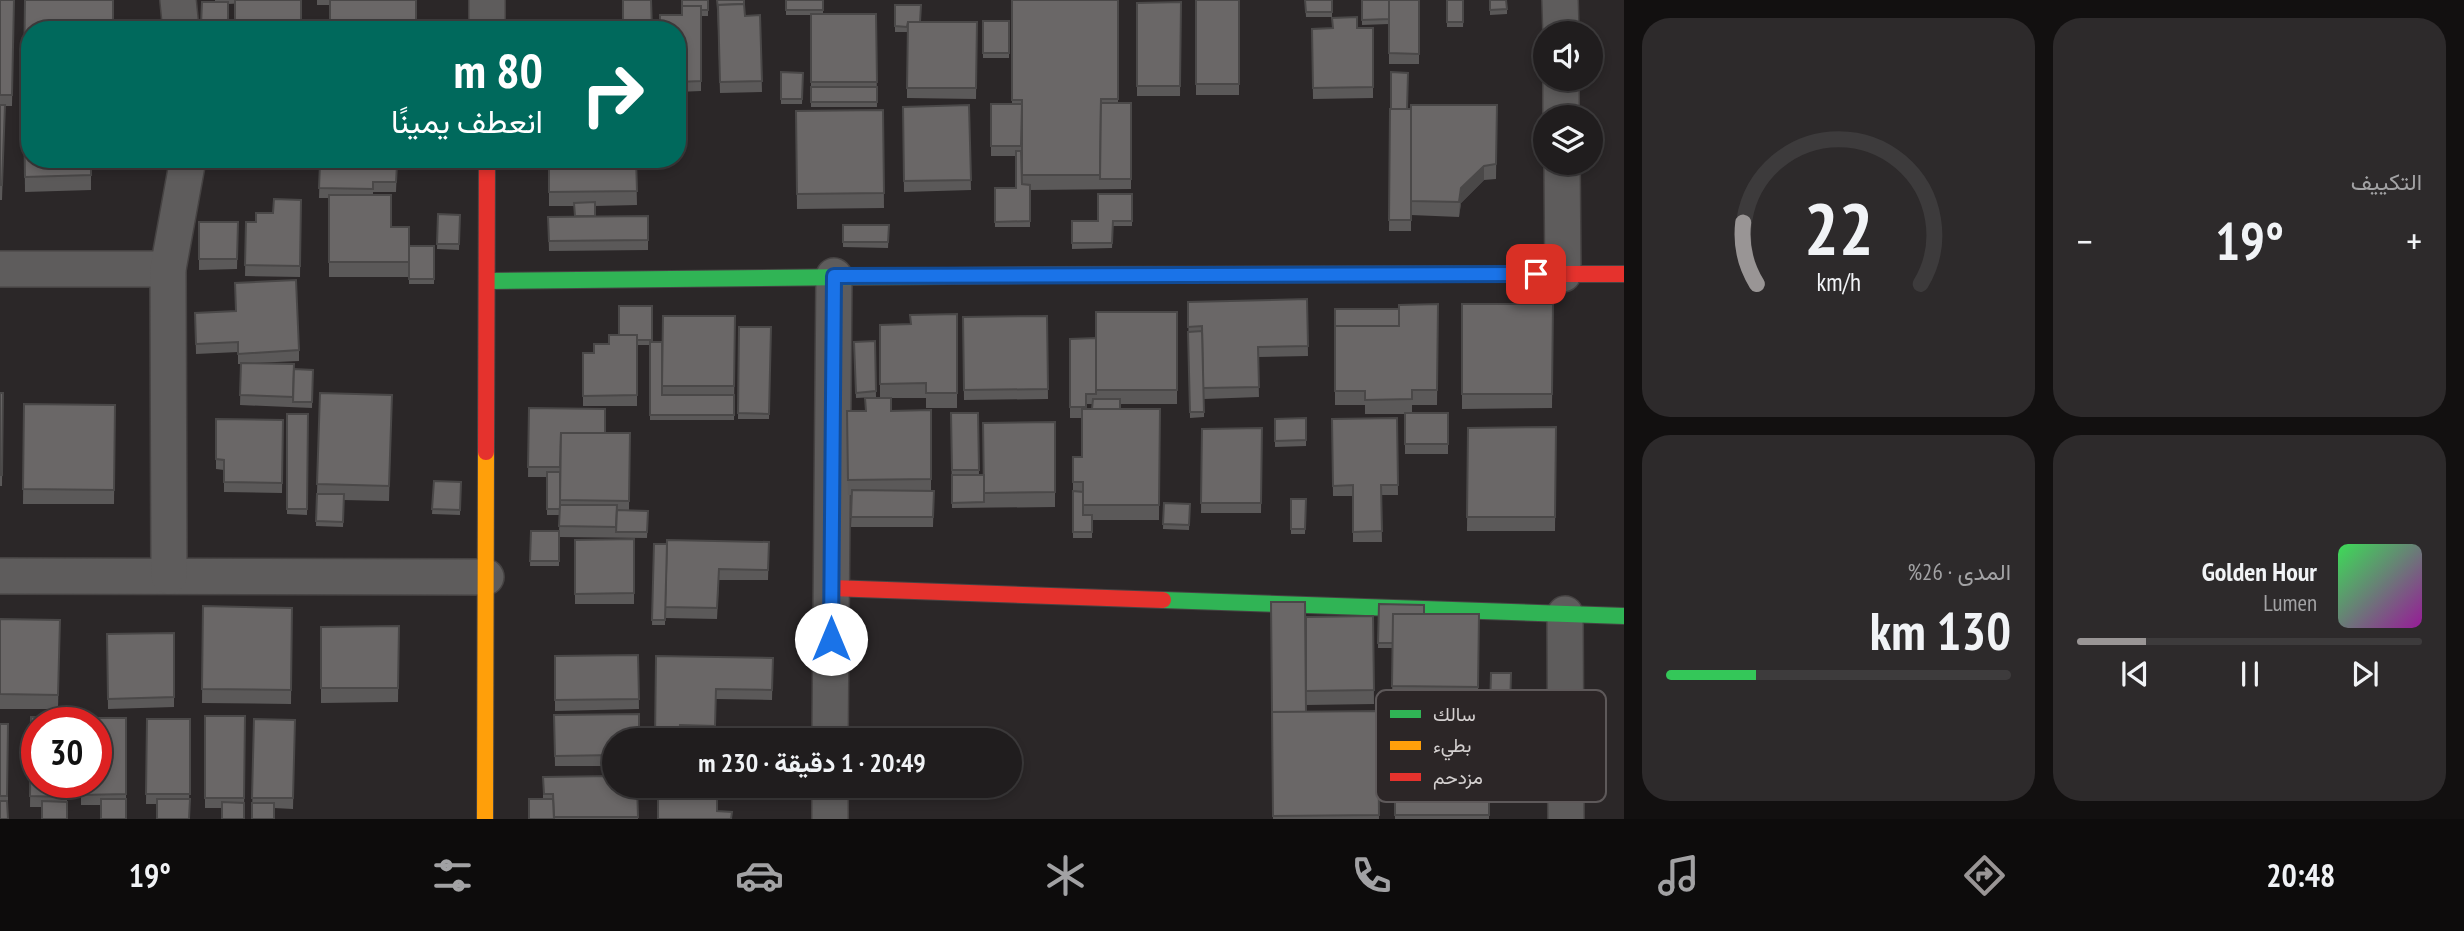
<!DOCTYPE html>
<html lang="ar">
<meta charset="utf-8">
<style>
body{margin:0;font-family:"PT Sans Narrow",Vazirmatn,sans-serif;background:#2d2a2b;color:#f1f3f6;direction:rtl;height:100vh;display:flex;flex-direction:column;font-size:26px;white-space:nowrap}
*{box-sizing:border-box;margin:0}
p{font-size:23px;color:#a2a2a4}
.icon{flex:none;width:38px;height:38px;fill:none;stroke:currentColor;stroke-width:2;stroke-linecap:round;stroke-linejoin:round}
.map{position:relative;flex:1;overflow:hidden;direction:ltr}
.side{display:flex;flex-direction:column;gap:18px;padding:18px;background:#121010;width:840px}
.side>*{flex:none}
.guide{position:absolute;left:21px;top:21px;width:665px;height:147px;border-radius:28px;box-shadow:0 4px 10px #0003,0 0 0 2px #3d3b3c;direction:rtl;background:#00695c;color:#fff;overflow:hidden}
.tools{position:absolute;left:1533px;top:21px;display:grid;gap:14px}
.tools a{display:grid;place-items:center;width:70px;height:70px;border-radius:50%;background:#201d1e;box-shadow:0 4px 10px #0003,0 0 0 2px #3d3b3c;font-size:35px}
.speed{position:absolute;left:21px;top:707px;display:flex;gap:14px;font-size:35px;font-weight:700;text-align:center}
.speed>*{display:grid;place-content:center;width:91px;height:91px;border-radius:50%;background:#201d1e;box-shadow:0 4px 10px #0003,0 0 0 2px #3d3b3c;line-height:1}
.speed .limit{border:10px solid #d22;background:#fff;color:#111}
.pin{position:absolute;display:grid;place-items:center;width:60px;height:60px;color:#fff;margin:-30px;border-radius:14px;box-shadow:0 4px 10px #0006}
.me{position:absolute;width:77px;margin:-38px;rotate:0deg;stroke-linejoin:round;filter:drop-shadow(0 0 5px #0008)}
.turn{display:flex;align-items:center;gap:24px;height:147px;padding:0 28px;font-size:32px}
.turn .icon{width:91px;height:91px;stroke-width:2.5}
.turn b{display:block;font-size:49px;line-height:60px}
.big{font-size:52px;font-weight:700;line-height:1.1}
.side .widget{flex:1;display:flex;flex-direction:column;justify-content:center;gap:10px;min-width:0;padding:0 24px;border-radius:28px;background:#2d2a2b}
.side .dial{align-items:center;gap:0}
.dial svg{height:182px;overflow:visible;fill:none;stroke:#3d3b3c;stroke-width:7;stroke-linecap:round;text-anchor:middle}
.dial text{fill:#f1f3f6;stroke:none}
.song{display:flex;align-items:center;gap:21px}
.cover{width:84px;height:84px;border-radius:10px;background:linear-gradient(135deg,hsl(130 70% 55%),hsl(300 70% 35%))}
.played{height:7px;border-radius:4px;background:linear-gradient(90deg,#999595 20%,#3d3b3c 20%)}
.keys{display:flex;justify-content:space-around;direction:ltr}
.heat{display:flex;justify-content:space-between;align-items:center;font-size:38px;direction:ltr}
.charge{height:10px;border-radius:5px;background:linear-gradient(90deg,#34c759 26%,#3d3b3c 0)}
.side .tiles{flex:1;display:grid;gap:18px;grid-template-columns:repeat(2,1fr)}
.trip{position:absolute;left:602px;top:728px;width:420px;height:70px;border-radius:35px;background:#201d1e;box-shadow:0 4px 10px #0003,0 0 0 2px #3d3b3c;font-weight:700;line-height:70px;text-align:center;direction:rtl}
.menu{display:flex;height:112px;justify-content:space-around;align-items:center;background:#0d0c0c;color:#a2a2a4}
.menu .icon{width:49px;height:49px}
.menu .on{color:#999595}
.menu b{font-size:32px;color:#f1f3f6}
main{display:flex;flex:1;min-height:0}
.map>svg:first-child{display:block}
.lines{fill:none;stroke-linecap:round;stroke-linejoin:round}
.street-casing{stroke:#464343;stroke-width:38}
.fast-casing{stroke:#464343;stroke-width:18}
.slow-casing{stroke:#464343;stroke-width:18}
.jam-casing{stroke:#464343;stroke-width:18}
.street{stroke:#5e5c5c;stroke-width:35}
.fast{stroke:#30b455;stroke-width:16}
.slow{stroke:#ff9f0a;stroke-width:16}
.jam{stroke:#e5322d;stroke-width:16}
.wall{fill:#5b5959;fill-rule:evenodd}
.shaded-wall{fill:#4a4848}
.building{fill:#6a6767;stroke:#4a4848;stroke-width:2}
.route-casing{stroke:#114b97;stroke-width:18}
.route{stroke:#1a73e8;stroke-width:12}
.key{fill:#2c2627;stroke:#5e595a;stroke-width:2}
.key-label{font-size:19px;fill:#d4d0d0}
</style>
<main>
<section class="side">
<div class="tiles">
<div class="widget"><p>التكييف</p>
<div class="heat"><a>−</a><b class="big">19°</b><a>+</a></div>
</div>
<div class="widget dial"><svg viewBox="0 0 100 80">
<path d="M14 69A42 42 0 1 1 86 69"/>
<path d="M14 69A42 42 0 0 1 8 42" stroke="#999595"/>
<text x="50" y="56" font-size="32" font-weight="700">22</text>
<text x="50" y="72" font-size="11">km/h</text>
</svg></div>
<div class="widget">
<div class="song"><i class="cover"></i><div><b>Golden Hour</b><p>Lumen</p></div></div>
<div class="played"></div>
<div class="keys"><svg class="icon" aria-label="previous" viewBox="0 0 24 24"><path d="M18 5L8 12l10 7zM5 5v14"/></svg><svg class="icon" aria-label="pause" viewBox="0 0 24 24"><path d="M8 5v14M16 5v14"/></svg><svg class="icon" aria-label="next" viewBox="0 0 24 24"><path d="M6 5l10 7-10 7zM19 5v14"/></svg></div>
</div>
<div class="widget"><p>المدى · 26%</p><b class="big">130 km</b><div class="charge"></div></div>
</div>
</section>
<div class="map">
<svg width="1624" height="819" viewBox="0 0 1624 819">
<rect width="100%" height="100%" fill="#2b2728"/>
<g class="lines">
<defs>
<g id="street">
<path d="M178,0L181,30"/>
<path d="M1560,0L1561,33"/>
<path d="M487,30V0"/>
<path d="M1561,79V117"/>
<path d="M1562,163L1563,274"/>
<path d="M0,269H168"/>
<path d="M0,576L486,577"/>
<path d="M169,576L168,269L188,159"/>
<path d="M1565,614L1566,819"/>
<path d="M830,740L834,276"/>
<path d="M830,819V786"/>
</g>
<g id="fast">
<path d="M487,281L1032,275"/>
<path d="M1163,600L1624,616"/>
</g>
<g id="slow">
<path d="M1032,275L1456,274"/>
<path d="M485,819L486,452"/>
</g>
<g id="jam">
<path d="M1456,274H1624"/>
<path d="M486,452L487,159"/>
<path d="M831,588L1163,600"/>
</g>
</defs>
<use href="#street" class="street-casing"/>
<use href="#fast" class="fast-casing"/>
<use href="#slow" class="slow-casing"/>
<use href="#jam" class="jam-casing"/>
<use href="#street" class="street"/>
<use href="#fast" class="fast"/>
<use href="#slow" class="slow"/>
<use href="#jam" class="jam"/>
</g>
<g class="wall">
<path d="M0,0H14L12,106H5L2,200H0Z"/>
<path d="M25,0L30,30V92L24,91Z"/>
<path d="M215,0H301L228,4V30H201L202,2H215Z"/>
<rect x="317" y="0" width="13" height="5"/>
<path d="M708,0V16H701V91L677,92V30L682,15Z"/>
<path d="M717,0L745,16L760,15L762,92L720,93Z"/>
<path d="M786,0H823V14H876L877,107H811V15H786Z"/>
<path d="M1012,0H1118V103H1131V189L1030,190V227H995V188H1016V156H991V104H1012Z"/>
<rect x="1196" y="0" width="43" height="95"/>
<path d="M1305,0H1332V17H1306Z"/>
<path d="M1362,0H1419V64H1389V24L1362,25Z"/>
<path d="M1447,0H1464L1463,27H1447Z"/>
<path d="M1490,0L1507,9V14L1490,15Z"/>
<path d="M1181,2L1180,96H1137V3Z"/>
<path d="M895,5L920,22H977L976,99L907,98V32H895Z"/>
<rect x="983" y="21" width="26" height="37"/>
<path d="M1373,28V98L1313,99L1312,29Z"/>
<path d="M781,72L803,73L802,104H781Z"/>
<path d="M1391,72L1407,109L1497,105L1496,179L1484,180L1461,203L1459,217L1411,215V184V231H1389Z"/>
<path d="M969,105L971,190L904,192L903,107Z"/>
<path d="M883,110L884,208L797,209L796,111Z"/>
<path d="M24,111L91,159V190L25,192Z"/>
<path d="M549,159H636L637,205L595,206V216H648V250L549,251L548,217L575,216L574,206H549Z"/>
<path d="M320,164L397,165L396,192H373V195L391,227H409V277H329V198H319Z"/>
<path d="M1132,194V226H1113L1112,248L1072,249V221H1098Z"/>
<path d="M301,200L300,277L245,276L246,222H256Z"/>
<path d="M438,214L460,215L459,250L437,249Z"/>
<path d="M199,222H238L237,269L199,270Z"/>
<path d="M843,225H889L888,248L843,247Z"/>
<rect x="409" y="246" width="25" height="38"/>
<path d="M1307,299L1308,356L1258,357L1259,397L1204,399V417L1190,418L1188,302Z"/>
<path d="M1438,304L1437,405H1412V413H1448V454H1405V414H1365V405H1335V309H1399Z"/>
<path d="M1462,304H1553L1552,408L1462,409Z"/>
<path d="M652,306V342H662L735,316L734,420H650V345H637V406H583V353H594L609,344Z"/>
<path d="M1177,312V404H1120V409H1160L1159,520H1092V538H1073V457H1082V418H1070V339L1096,338ZM1086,404H1093L1092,409H1086Z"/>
<path d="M195,313L299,350V361L254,363L294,369L313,370L312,408L240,405L241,364H238V352L196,354Z"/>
<path d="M957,314V408H926V398H891V411L931,410V491H934L933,527H851L852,495H848L847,411H866L880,398V325L910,324Z"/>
<path d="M1047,316L1048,399L964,400L963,317Z"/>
<path d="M739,327H771L769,419H738Z"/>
<path d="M875,341L876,397L856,398L854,342Z"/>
<path d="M0,393H3L2,486H0Z"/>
<path d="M320,393L392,395L389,501L344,500L343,527L316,526Z"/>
<path d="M24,404L115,405L114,504H23Z"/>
<path d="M529,408L605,433H630L629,511H648L647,538L559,537V566H530L531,531H559L560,515H547V477H528Z"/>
<path d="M951,413H978L979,475H984L1055,422V507L952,508Z"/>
<path d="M287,414H308L307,515L287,514Z"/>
<path d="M1306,418V446L1275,447V419Z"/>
<path d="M1397,418L1398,495H1381L1382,542H1353V496H1333L1332,419Z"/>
<path d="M216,419L283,420L282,493L224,492V470L216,469Z"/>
<path d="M1556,427L1555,531H1467L1468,428Z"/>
<path d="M1262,428L1261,513H1201L1202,429Z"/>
<path d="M434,481L461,482L460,515L432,514Z"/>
<path d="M1291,499H1306L1305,534H1291Z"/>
<path d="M1164,503L1190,504L1189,530L1163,529Z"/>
<path d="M634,539V604H575V540Z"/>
<path d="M769,542L768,580H719L717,619L665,618V625H652L654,544Z"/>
<path d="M1271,602L1306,712L1378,711L1379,819H1273Z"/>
<path d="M1379,604L1424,614H1479L1478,702L1392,701L1393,648H1378Z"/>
<path d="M203,606L292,608L291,704L202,703Z"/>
<path d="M1373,616L1374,704L1306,705V617Z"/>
<path d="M0,619L60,620L58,709H0Z"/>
<path d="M399,626L398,702L321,703V627Z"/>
<path d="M174,633V707L108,709L107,634Z"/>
<path d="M638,655L639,709L555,711V656Z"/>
<path d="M656,656L773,658L772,700L716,699L715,736L680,735Z"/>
<path d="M1491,673H1511L1510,715H1490Z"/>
<path d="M1392,712H1488V764L1392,765Z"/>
<path d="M554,715L614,740V766H555Z"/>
<path d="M205,716H245L244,819L222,808H205Z"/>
<path d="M31,717L67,782V819L42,807H30Z"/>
<path d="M126,718V819L101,805H81V782Z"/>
<path d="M147,719H190L189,819L157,804H146Z"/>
<path d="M254,719L295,720L293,809L274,808L252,819Z"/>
<rect x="0" y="724" width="8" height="95"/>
<rect x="1395" y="770" width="94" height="49"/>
<path d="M543,777L637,786L638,819H529L543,799Z"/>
</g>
<path class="shaded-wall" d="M1484,166V180L1461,203L1459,217L1461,188Z"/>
<g class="building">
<path d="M0,0H14L12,95H0Z"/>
<path d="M25,0H113V30H30V77H24Z"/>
<rect x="235" y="0" width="66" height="30"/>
<rect x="330" y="0" width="86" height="30"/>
<path d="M623,0H651L652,30H562V28L623,27Z"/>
<path d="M682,0H708V10H701V6H682V8Z"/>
<path d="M717,0H744V4L718,5V10Z"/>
<rect x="786" y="0" width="37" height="10"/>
<path d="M1012,0H1118V99H1101L1100,175H1022V100H1012Z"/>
<rect x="1196" y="0" width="43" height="84"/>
<path d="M1305,0H1332V12H1306Z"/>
<path d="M1362,0H1389V19L1362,20Z"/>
<path d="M1389,0H1419V54L1389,53Z"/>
<rect x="1447" y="0" width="16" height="22"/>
<path d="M1490,0H1506L1507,9L1490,10Z"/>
<path d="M202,2H228V27L201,26Z"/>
<path d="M1181,2L1180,86H1137V3Z"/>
<path d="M744,4L745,16L760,15L762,81L720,82L718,5Z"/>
<path d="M895,5H921L920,22H908L907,27L895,26Z"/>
<path d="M682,6H701V81L677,82V30H660V15H682Z"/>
<path d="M811,14H876L877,82H811Z"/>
<path d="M1357,17V28H1373V87L1313,88L1312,29L1333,28L1332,18Z"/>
<rect x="983" y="21" width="26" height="32"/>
<path d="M908,22H977L976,88H907Z"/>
<path d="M781,72L803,73L802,99H781Z"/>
<path d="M1391,72L1408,73L1407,109H1391Z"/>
<rect x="811" y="87" width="66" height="15"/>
<path d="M1101,103H1131V179H1100Z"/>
<path d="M991,104H1022L1021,146H991Z"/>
<path d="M0,105H5L2,185H0Z"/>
<path d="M969,105L971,180L904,181L903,107Z"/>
<path d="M1411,105H1497L1496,164L1484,166L1461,188L1459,202L1411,201Z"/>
<path d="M1390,109H1411V220H1389Z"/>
<path d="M883,110L884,193L797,194L796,111Z"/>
<path d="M24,111H30V159H91V175L25,177Z"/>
<path d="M1016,151H1021L1022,184L1030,185V221L995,222V188H1016Z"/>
<path d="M549,159H636L637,191L549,192Z"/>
<path d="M320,164L397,165L396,182H373V189L319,188Z"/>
<path d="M1098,194H1132V221H1113L1112,243H1072V221H1098Z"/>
<path d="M329,195H391V227H409V262H329Z"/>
<path d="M274,199L301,200L300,266L245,265L246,222H256V213H273Z"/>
<path d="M595,202V216H575L574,203Z"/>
<path d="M438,214L460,215L459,244H437Z"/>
<path d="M648,216V240L549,241L548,217Z"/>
<path d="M199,222H238L237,259H199Z"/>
<path d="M843,225H889L888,242H843Z"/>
<rect x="409" y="246" width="25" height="33"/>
<path d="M296,280L299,350L238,354V342L196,344L195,313L236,311L235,283Z"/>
<path d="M1307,299L1308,346L1258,347L1259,387L1203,388L1202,326L1188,327V302Z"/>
<path d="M1438,304L1437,390H1412V399L1365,400V391H1335V326H1399V305Z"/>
<path d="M1462,304H1553L1552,394H1462Z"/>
<path d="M619,306H652V340H637V335H619Z"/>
<path d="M1335,309H1399V326H1335V330Z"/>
<rect x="1096" y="312" width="81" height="78"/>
<path d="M957,314V393H926V383L880,384V325L911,324L910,315Z"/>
<path d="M663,316H735L734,386H662Z"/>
<path d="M1047,316L1048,389L964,390L963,317Z"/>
<path d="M739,327H771L769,414L738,413Z"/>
<path d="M1202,331L1204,412H1190L1188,332Z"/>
<path d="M609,335H637V395L583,396V353H594V344H609Z"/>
<path d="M1096,338V394H1086V407H1070V339Z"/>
<path d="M875,341L876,391L856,393L854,342Z"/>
<path d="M650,342H662V395H734V415H650Z"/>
<path d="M241,363L294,364L293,397L240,395Z"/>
<path d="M294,369L313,370L312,402H293Z"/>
<path d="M0,393H3L2,475H0Z"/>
<path d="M320,393L392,395L389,486L317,484Z"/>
<path d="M865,398H891V411L931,410V479L848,480L847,411H866Z"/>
<path d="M1093,399H1120V409H1092Z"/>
<path d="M24,404L115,405L114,490L23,489Z"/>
<path d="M529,408L605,409V433H561L560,467H528Z"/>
<path d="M1082,409H1160L1159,505H1083V482H1073V457H1082Z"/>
<path d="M951,413H978L979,470H952Z"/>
<rect x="1405" y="413" width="43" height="31"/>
<path d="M287,414H308L307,509H287Z"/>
<path d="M1306,418V440L1275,441V419Z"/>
<path d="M1397,418L1398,485H1381L1382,531L1353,532V485L1333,486L1332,419Z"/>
<path d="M216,419L283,420L282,483L224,482V460L216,459Z"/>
<path d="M1055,422V492L984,493L983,423Z"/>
<path d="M1556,427L1555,517H1467L1468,428Z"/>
<path d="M1262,428L1261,503H1201L1202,429Z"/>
<path d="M561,433H630L629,501L560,500Z"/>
<rect x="547" y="472" width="13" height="37"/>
<path d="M952,475H984V502L952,503Z"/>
<path d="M434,481L461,482L460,510L432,509Z"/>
<path d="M852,490L934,491L933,517H851Z"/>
<path d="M1073,491L1083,492V515H1092V532H1073Z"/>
<path d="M317,494H344L343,522L316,521Z"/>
<path d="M1291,499H1306L1305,529H1291Z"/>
<path d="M1164,503L1190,504L1189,525L1163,524Z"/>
<path d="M560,505H617L616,527L559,526Z"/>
<path d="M617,510L648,511L647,532H616Z"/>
<path d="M531,531H559V561H530Z"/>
<path d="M634,539V593L575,594V540Z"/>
<path d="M667,540L769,542L768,570L719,569L717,608L665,607Z"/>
<path d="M654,544H667L665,620H652Z"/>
<path d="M1271,602H1305L1306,712H1272Z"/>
<path d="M1379,604L1424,605V614H1393V643H1378Z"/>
<path d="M203,606L292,608L291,690L202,689Z"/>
<path d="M1393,614H1479L1478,687L1392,686Z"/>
<path d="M1373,616L1374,690L1306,691V617Z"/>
<path d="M0,619L60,620L58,695L0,694Z"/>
<path d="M399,626L398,688H321V627Z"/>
<path d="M174,633V697L108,699L107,634Z"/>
<path d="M638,655L639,699L555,700V656Z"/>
<path d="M656,656L773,658L772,690L716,689L715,726L680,725L679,740H655Z"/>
<path d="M1491,673H1511L1510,710L1490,709Z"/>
<path d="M1378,711L1379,815L1273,816L1272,712Z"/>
<path d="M639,714V740H614V755L555,756L554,715Z"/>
<path d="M205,716H245L244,798H205Z"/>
<path d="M31,717L68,718V723H37V782H67V797L30,796Z"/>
<path d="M81,718H126V794L81,795V782H96V723H81Z"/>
<path d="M147,719H190V794H146Z"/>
<path d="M254,719L295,720L293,798H252Z"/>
<path d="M0,724H8L7,796H0Z"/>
<rect x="1395" y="770" width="94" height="45"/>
<path d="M614,776V786H637L638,817H554L553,794H544L543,777Z"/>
<path d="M658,786H717V811L732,812L731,819H658Z"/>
<rect x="101" y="799" width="25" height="20"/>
<path d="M157,799H190L189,819H157Z"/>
<path d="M529,799H553L554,819H529Z"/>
<path d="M0,801H7L8,819H0Z"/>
<path d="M42,801L67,802V819H42Z"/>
<path d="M222,802L244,803V819H222Z"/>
<rect x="252" y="803" width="22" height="16"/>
</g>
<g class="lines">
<defs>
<path id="route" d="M831,639L834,276L1536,274"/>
</defs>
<use href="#route" class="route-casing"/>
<use href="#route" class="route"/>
</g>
<rect x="1376" y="690" width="230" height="112" rx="10" class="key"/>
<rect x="1390" y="710" width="31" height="8" fill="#30b455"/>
<rect x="1390" y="741" width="31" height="9" fill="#ff9f0a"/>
<rect x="1390" y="773" width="31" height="8" fill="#e5322d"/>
<g class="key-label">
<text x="1433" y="721">سالك</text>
<text x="1433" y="752">بطيء</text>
<text x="1433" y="784">مزدحم</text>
</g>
</svg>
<div class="tools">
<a><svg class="icon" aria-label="sound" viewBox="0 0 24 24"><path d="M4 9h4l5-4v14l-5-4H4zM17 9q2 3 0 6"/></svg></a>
<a><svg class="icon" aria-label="layers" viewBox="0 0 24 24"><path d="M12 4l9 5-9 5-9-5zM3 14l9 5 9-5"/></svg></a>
</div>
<div class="speed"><div class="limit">30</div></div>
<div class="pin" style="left:1536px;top:274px;background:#d93025"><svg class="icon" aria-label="arrive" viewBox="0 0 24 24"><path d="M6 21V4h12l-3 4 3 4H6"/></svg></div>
<svg class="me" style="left:831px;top:639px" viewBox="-20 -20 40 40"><circle r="19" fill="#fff"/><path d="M0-13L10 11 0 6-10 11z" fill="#1a73e8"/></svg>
<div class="trip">20:49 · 1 دقيقة · 230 m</div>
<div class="guide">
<div class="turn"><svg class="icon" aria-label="right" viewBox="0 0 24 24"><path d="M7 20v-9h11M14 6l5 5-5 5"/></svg><div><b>80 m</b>انعطف يمينًا</div></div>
</div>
</div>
</main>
<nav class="menu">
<b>20:48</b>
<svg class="icon on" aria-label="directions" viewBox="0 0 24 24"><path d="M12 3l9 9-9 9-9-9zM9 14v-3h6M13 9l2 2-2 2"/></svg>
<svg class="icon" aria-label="music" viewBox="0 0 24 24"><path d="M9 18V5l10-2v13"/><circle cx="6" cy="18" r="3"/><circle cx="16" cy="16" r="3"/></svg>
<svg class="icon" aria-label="phone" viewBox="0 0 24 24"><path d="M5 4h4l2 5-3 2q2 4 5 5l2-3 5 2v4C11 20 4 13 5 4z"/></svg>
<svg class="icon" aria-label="climate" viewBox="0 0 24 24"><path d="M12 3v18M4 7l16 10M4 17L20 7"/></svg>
<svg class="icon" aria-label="car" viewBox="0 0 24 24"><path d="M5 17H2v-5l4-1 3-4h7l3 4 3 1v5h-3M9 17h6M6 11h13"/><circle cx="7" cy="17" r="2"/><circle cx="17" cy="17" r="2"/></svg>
<svg class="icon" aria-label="filters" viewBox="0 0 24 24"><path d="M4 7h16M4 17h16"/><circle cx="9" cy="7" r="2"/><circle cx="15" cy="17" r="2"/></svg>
<b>19°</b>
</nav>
